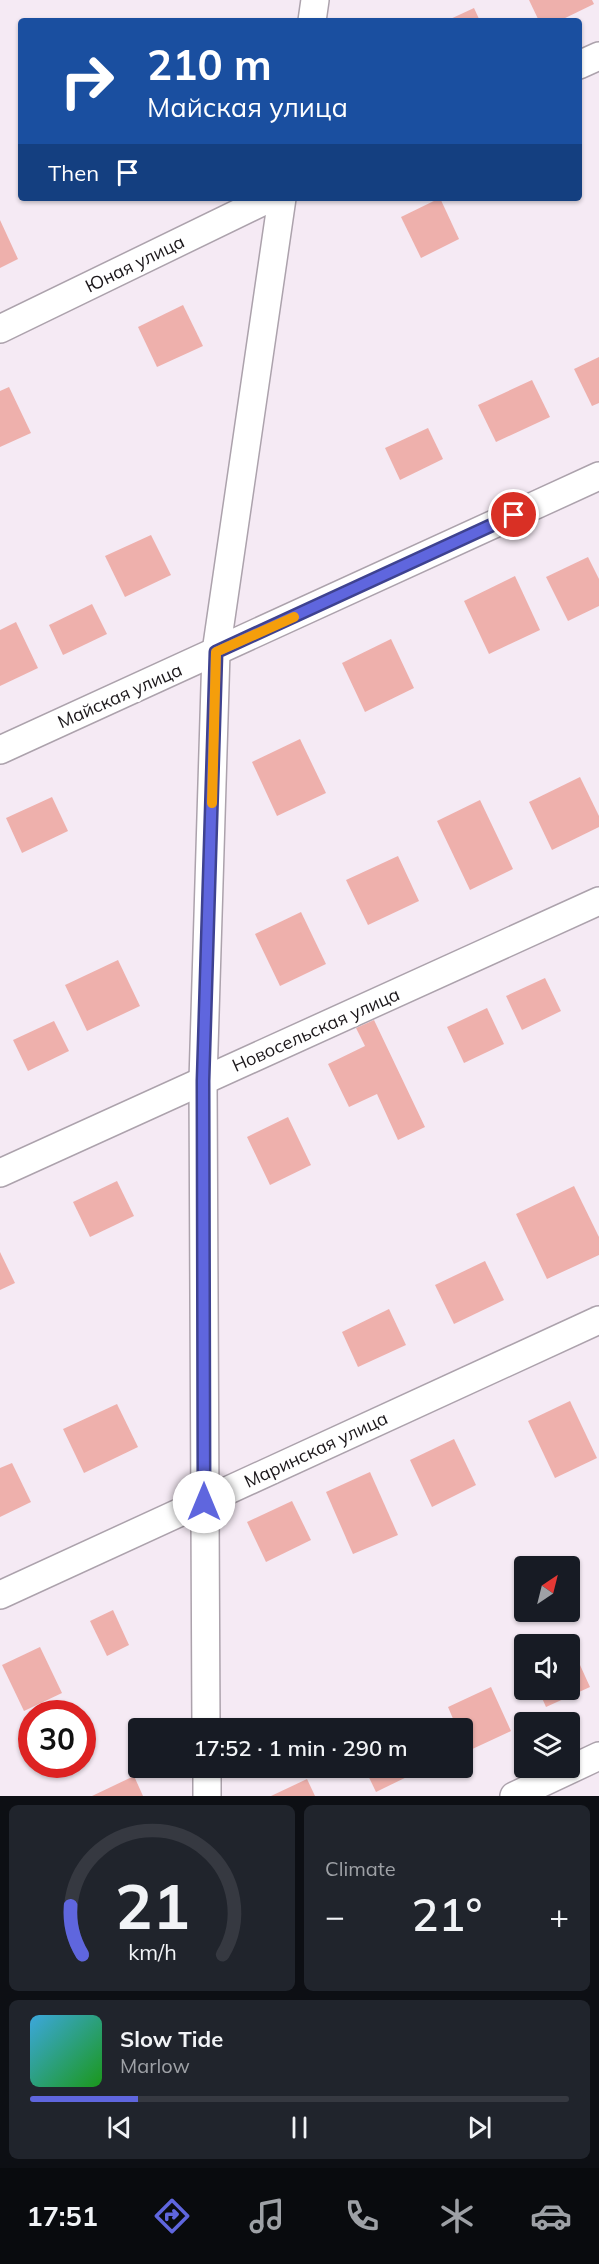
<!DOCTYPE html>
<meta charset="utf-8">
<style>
body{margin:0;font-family:Mulish,sans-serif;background:#20242c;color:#f1f3f6;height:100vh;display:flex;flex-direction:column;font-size:22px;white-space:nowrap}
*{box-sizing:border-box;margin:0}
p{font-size:20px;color:#9ea1a6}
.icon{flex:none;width:33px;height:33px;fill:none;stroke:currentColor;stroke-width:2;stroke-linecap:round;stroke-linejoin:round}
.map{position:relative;height:1796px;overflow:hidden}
.panel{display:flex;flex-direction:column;gap:9px;padding:9px;background:#0d0f14;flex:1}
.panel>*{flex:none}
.guide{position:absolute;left:18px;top:18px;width:564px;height:183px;border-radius:6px;box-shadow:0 2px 4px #0004;background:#1a4fa0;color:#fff;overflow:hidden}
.needle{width:39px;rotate:35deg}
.fabs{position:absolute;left:514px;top:1556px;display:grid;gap:12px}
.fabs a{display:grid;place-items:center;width:66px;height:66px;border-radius:6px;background:#171b24;box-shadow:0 2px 4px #0004;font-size:30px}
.speed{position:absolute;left:18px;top:1700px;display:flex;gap:12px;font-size:30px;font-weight:700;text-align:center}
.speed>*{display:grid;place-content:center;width:78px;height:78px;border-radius:50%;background:#171b24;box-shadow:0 2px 4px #0004;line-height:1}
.speed .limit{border:9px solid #d22;background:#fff;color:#111}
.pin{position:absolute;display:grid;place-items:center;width:51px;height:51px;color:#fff;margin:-26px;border:3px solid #fff;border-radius:50%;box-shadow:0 2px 6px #0007}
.me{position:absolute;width:66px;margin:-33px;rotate:0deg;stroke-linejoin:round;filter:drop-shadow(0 0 4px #0008)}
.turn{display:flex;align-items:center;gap:21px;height:126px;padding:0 30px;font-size:27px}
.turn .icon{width:78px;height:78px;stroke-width:2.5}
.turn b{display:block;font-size:42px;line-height:51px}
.then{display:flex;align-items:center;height:57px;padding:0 30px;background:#0003;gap:12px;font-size:22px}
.big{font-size:45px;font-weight:600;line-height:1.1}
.panel .tile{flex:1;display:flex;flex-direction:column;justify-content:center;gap:9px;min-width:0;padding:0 21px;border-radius:9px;background:#20242c}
.panel .dial{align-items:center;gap:0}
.dial svg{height:156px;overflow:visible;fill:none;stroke:#363941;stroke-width:7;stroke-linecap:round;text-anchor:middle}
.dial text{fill:#f1f3f6;stroke:none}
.song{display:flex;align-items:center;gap:18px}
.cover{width:72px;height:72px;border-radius:9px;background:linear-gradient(135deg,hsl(200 70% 55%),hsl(120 70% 35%))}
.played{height:6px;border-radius:3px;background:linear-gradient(90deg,#5f66de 20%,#363941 20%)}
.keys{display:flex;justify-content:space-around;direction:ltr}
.heat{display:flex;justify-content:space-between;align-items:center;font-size:33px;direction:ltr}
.panel .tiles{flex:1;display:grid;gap:9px;grid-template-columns:1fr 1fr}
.tile:last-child{grid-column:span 2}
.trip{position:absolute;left:128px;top:1718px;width:345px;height:60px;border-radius:6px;background:#171b24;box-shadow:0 2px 4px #0004;font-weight:600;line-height:60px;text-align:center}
.tab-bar{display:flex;height:96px;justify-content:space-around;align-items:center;background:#090b0e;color:#9ea1a6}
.tab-bar .icon{width:42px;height:42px}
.tab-bar .active{color:#5f66de}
.tab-bar b{font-size:27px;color:#f1f3f6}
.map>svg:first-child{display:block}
.building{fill:#eeb0ac}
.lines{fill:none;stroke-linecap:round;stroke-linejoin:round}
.street-casing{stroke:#aca2ac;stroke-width:30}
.street{stroke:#fff;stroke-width:27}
.route-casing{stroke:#3e4290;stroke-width:15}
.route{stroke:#5f66de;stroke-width:10}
.slow{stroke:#f59e0b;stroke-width:10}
.labels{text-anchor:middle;stroke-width:6;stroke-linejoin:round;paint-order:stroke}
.street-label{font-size:18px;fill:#1b171a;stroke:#fff}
</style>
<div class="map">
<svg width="599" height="1796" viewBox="0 0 599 1796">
<rect width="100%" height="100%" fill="#f5eaf4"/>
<g class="building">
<path d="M529,0H592L594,4L559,21H539Z"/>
<path d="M474,8L480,21H446Z"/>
<path d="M440,198L459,239L421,258L401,217Z"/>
<path d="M0,220L18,259L0,268Z"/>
<path d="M183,305L203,346L157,367L138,327Z"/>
<path d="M599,357V403L592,406L574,369Z"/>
<path d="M532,380L550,417L496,442L478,405Z"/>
<path d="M9,387L31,433L0,447V391Z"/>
<path d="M428,428L443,459L400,480L385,448Z"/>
<path d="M151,535L171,575L125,597L105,556Z"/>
<path d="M588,557L599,579V606L568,621L546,577Z"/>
<path d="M515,576L540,630L489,654L464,601Z"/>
<path d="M92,604L107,634L63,655L49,625Z"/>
<path d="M16,622L38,668L0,686V630Z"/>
<path d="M391,639L414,688L365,712L342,663Z"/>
<path d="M300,739L326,793L277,816L252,762Z"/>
<path d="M580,777L599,816V827L552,850L529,802Z"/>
<path d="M52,797L68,831L22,853L6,818Z"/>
<path d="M480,800L513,869L470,890L437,821Z"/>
<path d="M398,856L419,901L368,925L346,880Z"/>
<path d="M301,912L326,964L280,986L255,934Z"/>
<path d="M118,960L140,1006L87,1031L65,985Z"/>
<path d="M545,978L561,1011L522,1030L506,996Z"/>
<path d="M487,1008L504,1044L464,1063L447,1027Z"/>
<path d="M374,1020L425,1127L398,1140L377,1094L349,1107L328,1064L365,1046L356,1028Z"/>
<path d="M54,1021L69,1051L28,1071L13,1040Z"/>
<path d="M288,1117L311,1165L270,1185L247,1137Z"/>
<path d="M117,1181L134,1216L90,1237L73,1202Z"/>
<path d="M574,1186L599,1237V1255L547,1279L516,1214Z"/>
<path d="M0,1252L15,1283L0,1290Z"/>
<path d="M485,1261L504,1300L454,1324L435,1285Z"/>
<path d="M389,1309L406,1345L358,1367L342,1332Z"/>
<path d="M570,1401L597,1458L555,1478L528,1421Z"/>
<path d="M117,1404L138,1447L84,1473L63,1429Z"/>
<path d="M454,1439L476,1485L432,1507L410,1460Z"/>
<path d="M12,1463L31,1502L0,1517V1468Z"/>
<path d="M370,1472L398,1535L353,1554L326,1492Z"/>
<path d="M292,1501L311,1540L266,1562L247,1522Z"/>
<path d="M113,1610L129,1645L107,1656L90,1621Z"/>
<path d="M570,1643L590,1687L546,1707L538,1689H570Z"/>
<path d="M40,1647L62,1693L24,1711L2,1665Z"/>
<path d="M491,1687L511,1731L468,1751L462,1738V1728H457L448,1707Z"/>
<path d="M364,1767H417L419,1771L376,1792Z"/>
<path d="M134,1776L143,1796H92Z"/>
<path d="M307,1779L315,1796H271Z"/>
</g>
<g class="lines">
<defs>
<g id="street">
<path d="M312,21L315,0"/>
<path d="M579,65L599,56"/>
<path d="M0,329L270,198"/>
<path d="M0,750L599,476"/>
<path d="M0,1173L599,901"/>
<path d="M0,1595L599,1320"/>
<path d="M206,1728L203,1081L216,652L282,198"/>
<path d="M207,1767V1796"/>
<path d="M514,1796L599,1756"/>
</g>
</defs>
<use href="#street" class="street-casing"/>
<use href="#street" class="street"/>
</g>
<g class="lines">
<defs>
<path id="route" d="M204,1502L203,1081L216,652L514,515"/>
</defs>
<use href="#route" class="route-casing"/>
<use href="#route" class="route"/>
<path class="slow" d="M212,803L216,652L294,617"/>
</g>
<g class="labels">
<g class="street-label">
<text transform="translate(135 264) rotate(-26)" y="6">Юная улица</text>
<text transform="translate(120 696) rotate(-24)" y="6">Майская улица</text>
<text transform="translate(316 1030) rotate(-24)" y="6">Новосельская улица</text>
<text transform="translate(316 1450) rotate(-25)" y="6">Маринская улица</text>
</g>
</g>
</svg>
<div class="fabs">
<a><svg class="needle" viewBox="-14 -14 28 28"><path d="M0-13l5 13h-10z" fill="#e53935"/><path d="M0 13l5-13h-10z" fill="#9ea1a6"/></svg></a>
<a><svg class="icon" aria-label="sound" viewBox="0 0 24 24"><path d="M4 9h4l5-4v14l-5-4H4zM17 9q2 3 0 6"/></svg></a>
<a><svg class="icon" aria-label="layers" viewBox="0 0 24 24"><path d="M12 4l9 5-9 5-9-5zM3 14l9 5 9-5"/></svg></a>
</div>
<div class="speed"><div class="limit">30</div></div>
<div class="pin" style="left:514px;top:515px;background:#d93025"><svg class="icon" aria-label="arrive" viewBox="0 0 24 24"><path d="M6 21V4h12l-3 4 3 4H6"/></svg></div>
<svg class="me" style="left:204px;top:1502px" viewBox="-20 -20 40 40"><circle r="19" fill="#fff"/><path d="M0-13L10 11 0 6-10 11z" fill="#5f66de"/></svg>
<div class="trip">17:52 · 1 min · 290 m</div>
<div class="guide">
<div class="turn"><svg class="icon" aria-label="right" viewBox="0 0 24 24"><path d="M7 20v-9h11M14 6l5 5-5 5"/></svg><div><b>210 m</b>Майская улица</div></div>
<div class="then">Then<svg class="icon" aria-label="arrive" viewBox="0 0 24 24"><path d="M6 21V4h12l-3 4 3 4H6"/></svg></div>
</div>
</div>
<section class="panel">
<div class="tiles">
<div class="tile dial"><svg viewBox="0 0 100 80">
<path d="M14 69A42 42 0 1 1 86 69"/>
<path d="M14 69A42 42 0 0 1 8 44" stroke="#5f66de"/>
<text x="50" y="56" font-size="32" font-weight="700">21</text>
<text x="50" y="72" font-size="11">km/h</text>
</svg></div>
<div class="tile"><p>Climate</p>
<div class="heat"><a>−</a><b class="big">21°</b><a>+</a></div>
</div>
<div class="tile">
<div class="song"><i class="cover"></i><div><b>Slow Tide</b><p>Marlow</p></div></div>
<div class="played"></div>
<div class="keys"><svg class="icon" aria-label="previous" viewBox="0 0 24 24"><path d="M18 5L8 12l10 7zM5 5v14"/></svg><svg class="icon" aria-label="pause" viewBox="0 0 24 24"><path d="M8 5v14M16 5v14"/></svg><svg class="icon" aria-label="next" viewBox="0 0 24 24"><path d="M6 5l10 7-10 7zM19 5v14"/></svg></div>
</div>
</div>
</section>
<nav class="tab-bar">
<b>17:51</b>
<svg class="icon active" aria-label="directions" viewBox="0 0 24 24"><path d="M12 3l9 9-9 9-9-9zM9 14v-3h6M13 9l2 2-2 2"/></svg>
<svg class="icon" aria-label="music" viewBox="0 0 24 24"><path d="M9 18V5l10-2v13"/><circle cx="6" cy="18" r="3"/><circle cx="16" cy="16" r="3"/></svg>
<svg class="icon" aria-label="phone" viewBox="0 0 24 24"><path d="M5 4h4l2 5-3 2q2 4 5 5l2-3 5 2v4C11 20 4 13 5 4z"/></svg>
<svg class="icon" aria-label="climate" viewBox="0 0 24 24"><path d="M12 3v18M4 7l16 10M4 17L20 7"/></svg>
<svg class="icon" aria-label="car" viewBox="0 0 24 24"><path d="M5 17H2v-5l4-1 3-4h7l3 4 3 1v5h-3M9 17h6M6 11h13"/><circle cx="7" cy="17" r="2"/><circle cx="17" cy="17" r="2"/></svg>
</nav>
